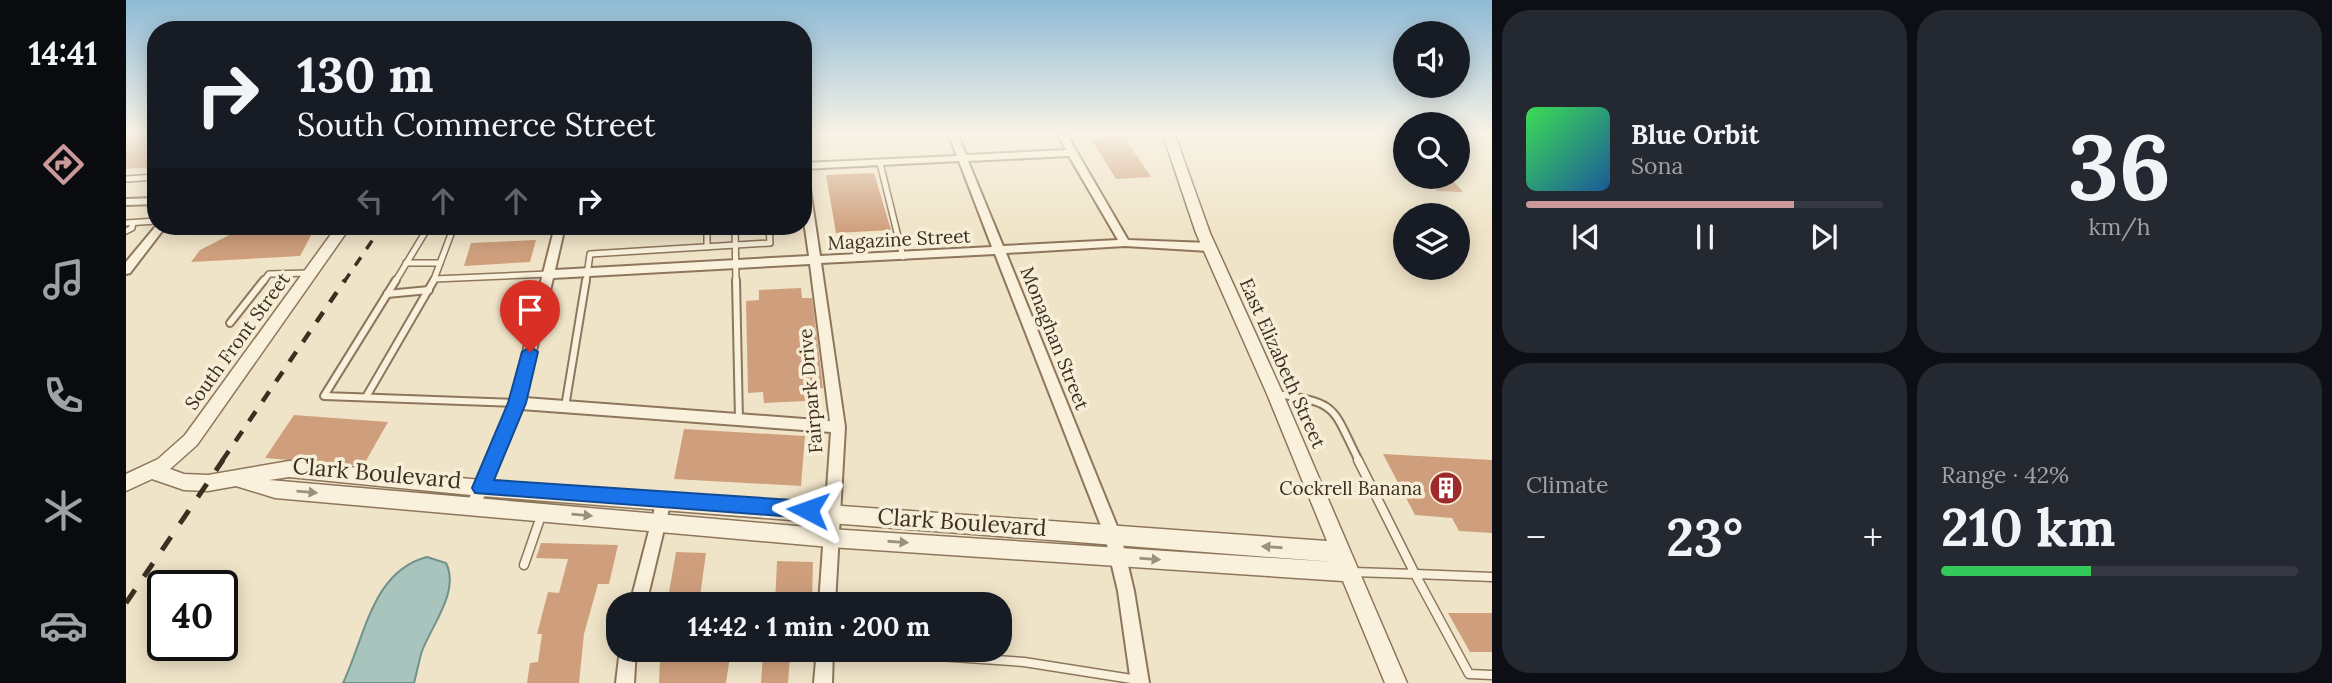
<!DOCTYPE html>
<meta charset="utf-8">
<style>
body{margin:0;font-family:Lora,serif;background:#242831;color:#f1f3f6;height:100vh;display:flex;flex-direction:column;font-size:26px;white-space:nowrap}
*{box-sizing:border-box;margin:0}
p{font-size:23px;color:#9ea1a6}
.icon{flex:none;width:38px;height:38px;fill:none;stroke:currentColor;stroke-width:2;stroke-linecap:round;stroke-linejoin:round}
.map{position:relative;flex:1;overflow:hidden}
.panel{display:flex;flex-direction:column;gap:10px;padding:10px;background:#0d0f14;width:840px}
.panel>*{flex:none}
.guide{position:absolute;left:21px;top:21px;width:665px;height:214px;border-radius:28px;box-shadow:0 4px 18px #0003;background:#171b24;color:#f1f3f6;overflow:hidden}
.tools{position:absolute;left:1267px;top:21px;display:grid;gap:14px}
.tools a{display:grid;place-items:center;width:77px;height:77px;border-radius:50%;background:#171b24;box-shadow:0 4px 18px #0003;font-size:35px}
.speed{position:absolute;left:21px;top:570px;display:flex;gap:14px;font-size:35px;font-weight:700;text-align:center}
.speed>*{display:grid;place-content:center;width:91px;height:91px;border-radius:50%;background:#171b24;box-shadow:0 4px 18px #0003;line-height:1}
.speed .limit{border:4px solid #111;border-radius:10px;background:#fff;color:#111}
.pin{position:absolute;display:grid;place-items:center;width:60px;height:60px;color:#fff;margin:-72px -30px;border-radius:50% 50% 50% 0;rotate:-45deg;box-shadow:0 0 7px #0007}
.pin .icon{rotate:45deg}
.me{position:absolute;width:77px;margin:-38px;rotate:274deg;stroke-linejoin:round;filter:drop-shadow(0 0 5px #0008)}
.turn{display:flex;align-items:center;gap:24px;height:147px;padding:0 35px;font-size:32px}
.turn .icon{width:91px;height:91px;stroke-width:2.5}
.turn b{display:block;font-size:49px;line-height:60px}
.lanes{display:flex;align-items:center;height:66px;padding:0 35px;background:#0003;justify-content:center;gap:35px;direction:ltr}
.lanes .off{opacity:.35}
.big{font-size:52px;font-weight:800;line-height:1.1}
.panel .card{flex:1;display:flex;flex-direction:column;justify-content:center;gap:10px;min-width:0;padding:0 24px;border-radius:28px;background:#242831}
.panel .dial{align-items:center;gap:0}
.dial b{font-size:91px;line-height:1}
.song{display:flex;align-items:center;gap:21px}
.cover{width:84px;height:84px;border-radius:10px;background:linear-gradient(135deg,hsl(130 70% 55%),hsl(210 70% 35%))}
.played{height:7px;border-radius:4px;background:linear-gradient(90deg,#cc999b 75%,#363941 75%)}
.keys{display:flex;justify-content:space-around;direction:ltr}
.heat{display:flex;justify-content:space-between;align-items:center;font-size:38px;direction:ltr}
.charge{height:10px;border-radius:5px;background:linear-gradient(90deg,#34c759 42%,#363941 0)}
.panel .tiles{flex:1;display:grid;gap:10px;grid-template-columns:repeat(2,1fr)}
.trip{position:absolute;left:480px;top:592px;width:406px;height:70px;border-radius:28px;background:#171b24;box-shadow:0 4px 18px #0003;font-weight:800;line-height:70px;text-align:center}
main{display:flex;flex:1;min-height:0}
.menu{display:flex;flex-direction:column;width:126px;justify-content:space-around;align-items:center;background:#090b0e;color:#9ea1a6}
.menu .icon{width:49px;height:49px}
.menu .active{color:#cc999b}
.menu b{font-size:32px;color:#f1f3f6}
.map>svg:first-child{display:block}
.water{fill:#a9c4bc;stroke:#6f938a;stroke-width:2}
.building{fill:#cf9f7d}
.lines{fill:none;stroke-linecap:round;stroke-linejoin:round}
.service-far2-casing{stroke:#8d765c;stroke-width:8}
.service-far1-casing{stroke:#8d765c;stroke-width:10}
.service-casing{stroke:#8d765c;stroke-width:11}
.minor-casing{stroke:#8d765c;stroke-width:4}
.tertiary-casing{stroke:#8d765c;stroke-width:3}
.service-far2{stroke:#faf1dc;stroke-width:5}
.service-far1{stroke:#faf1dc;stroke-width:6}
.service{stroke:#faf1dc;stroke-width:8}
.minor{fill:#faf1dc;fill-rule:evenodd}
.tertiary{fill:#faf1dc;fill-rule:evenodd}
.rail-far2{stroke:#3d2e20;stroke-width:3.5;stroke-dasharray:10 10;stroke-linecap:butt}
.rail-far1{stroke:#3d2e20;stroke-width:4.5;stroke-dasharray:12 12;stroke-linecap:butt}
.rail{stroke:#3d2e20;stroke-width:5;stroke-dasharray:16 16;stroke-linecap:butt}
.oneway{fill:#9c907e}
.route{fill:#1a73e8;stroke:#114b97;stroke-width:2}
.labels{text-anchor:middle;stroke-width:7;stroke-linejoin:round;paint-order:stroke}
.street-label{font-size:19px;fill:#3d2e20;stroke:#f7eed8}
.poi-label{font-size:19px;fill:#3d2e20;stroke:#f7eed8;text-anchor:end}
.near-street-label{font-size:23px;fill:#3d2e20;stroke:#f7eed8}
</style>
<main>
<nav class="menu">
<b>14:41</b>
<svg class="icon active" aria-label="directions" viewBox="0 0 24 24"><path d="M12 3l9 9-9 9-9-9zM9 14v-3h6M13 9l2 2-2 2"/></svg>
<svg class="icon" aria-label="music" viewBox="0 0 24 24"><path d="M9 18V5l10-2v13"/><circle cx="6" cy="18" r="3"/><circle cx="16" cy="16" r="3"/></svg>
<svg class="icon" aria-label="phone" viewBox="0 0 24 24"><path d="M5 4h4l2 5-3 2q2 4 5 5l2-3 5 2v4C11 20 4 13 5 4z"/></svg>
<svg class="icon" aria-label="climate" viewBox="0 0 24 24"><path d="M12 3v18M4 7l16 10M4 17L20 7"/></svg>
<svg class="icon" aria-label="car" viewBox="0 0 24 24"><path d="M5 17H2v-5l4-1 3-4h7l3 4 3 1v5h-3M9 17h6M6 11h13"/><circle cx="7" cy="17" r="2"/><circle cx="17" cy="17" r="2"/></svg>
</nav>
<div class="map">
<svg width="1366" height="683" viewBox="0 0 1366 683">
<rect width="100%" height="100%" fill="#f0e4c8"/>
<path class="water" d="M301,557L320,563C334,591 306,625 296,651C293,661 291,672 288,683H217C239,637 246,571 301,557Z"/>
<g class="building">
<path d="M0,135H30V167L0,169Z"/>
<path d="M998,137L1025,177L990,179L965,139Z"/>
<path d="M748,173L765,230L710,233L700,175Z"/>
<path d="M1308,177H1324L1337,192L1311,191L1299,178Z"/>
<path d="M121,226H190L174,256L65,262L74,250Z"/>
<path d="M410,240L404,262L338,266L345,243Z"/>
<path d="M675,288L676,298H686L697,388L679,389L680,401L638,403L637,392L622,393L620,301L633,300V290Z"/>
<path d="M168,415L262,422L237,466L139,458Z"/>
<path d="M558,429L679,436L675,486L548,479Z"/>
<path d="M1257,454L1366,460V533L1333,531L1326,518L1289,515Z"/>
<path d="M415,543L492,545L483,584H472L458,634L453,683H401L404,663L412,662L416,634H411L422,592L433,593L442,559L410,558Z"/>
<path d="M550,552L580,553L573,604H541Z"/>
<path d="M651,561L687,562L686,601L649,604Z"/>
<path d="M1322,613H1366V652H1344Z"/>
<path d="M582,649H605L600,683H533L534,658L582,654Z"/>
<path d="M637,655L664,657L662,683H635Z"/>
</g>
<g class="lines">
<defs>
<g id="service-far2">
<path d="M754,163L777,257"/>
<path d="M0,179L30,177"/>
<path d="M0,223L30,221"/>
<path d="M581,226V247"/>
<path d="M609,226L610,282"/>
<path d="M0,231L6,228L7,223"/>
<path d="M280,263H314"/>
<path d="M308,279L423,274"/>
<path d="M137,282L143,274L184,273"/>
<path d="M269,282L303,226"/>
<path d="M307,282L328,226"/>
<path d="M460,282L464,254L644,243L643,226"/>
</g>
<g id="service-far1">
<path d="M270,280L198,396L389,403"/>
<path d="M610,280L613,420"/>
<path d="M261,294L303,290"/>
<path d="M104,323L138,280"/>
<path d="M1151,394C1214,403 1206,408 1233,461"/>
<path d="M240,397L308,280"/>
<path d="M439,407L460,280"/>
</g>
<g id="service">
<path d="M398,565L416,513"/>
<path d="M1227,572L1289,574L1232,460"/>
<path d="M1289,574L1343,674L1366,675"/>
<path d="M1289,574L1366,577"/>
<path d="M711,649L898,662L1012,680"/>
</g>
<g id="minor">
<path d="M823,135H832L840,155L940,150L932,135H941L1002,240L1083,243L1088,247L1083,251L999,246L880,253L995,536L1008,591L1023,683H1005L992,591L979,536L869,254L695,263L719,427L709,604H693L705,432L395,409L352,511L347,512L342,511L340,506L384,403L429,226H439L429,270L683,256L677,214V172L682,175L694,256L866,247L833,161L677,169V163L831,156ZM943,156L992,240L877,246L842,161ZM684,264L704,421L399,398L427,278Z"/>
<path d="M30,198V204L0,205V199Z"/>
<path d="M30,226H40L4,273L0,274V262Z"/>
<path d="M538,494L543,495L545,500L520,604H504L531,500L533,495Z"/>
<path d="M494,649H510L508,683H490Z"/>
<path d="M691,649H707L706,683H688Z"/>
</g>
<path id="tertiary" d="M1037,135H1049L1084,233L1157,394L1281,683H1259L1217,581L704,547L149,498L110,486L82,491L58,490L26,479L0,491V474L32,459L59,435L211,226H225L71,445L44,469L58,474L82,475L163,461L355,480L1201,541L1141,394L1070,233ZM163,477L355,496L1209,562L704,529L143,480Z"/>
</defs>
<use href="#service-far2" class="service-far2-casing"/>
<use href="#service-far1" class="service-far1-casing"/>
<use href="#service" class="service-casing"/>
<use href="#minor" class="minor-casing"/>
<use href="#tertiary" class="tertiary-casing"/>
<use href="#service-far2" class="service-far2"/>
<use href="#service-far1" class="service-far1"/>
<use href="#service" class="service"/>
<use href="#minor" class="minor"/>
<use href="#tertiary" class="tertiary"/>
<path class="rail-far2" d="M218,282L256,226"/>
<path class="rail-far1" d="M96,461L219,280"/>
<path class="rail" d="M0,603L97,460"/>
</g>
<defs><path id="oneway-solid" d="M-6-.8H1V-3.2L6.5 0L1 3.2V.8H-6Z" transform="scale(1.75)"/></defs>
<g class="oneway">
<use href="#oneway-solid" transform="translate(181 492) rotate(5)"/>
<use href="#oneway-solid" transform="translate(456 515) rotate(5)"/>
<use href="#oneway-solid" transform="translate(772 542) rotate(4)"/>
<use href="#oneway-solid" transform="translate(1146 547) rotate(-176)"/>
<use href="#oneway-solid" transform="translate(1024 559) rotate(4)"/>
</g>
<linearGradient id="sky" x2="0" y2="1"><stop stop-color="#8fbad6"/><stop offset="0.58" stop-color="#f8f3e6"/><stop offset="1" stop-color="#f8f3e6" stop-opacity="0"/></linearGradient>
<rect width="1366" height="231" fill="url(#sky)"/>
<path class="route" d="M404,346L412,352L400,403L368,480L682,501L689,504L692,510L689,516L682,518L349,493L346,488L382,403L396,352Z"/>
<defs>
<symbol id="building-disc" viewBox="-11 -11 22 22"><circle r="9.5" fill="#9e2a2b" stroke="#f7eed8"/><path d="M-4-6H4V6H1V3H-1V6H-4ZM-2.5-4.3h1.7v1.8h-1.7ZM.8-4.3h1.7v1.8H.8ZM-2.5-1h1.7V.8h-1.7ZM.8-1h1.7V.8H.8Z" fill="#fff"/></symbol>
</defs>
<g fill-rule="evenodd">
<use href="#building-disc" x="1301" y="469" width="38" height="38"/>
</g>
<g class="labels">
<g class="street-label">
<text transform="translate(773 239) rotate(-3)" y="7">Magazine Street</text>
<text transform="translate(929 338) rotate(68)" y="7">Monaghan Street</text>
<text transform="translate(111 341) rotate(-54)" y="7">South Front Street</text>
<text transform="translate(1157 363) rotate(66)" y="7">East Elizabeth Street</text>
<text transform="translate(684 391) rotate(-95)" y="7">Fairpark Drive</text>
</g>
<g class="poi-label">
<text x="1296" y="495">Cockrell Banana</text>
</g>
<g class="near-street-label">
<text transform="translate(251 473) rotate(5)" y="8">Clark Boulevard</text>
<text transform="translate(836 522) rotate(4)" y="8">Clark Boulevard</text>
</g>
</g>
</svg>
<div class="tools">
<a><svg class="icon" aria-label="sound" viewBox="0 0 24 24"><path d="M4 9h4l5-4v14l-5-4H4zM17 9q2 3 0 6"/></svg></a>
<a><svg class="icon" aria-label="search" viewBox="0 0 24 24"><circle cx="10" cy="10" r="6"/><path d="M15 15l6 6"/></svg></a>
<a><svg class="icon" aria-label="layers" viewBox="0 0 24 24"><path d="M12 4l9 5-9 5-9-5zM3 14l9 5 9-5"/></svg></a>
</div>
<div class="speed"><div class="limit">40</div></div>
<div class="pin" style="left:404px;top:352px;background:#d93025"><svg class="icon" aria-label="arrive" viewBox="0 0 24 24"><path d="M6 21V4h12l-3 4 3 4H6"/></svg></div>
<svg class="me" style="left:682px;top:510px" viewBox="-20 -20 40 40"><path d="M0-17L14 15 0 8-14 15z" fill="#1a73e8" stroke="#fff" stroke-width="4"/></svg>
<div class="trip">14:42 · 1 min · 200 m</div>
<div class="guide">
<div class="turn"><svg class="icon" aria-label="right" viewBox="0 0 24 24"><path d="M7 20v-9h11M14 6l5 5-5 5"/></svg><div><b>130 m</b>South Commerce Street</div></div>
<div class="lanes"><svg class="icon off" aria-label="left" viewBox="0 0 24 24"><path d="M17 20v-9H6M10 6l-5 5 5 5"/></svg><svg class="icon off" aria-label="ahead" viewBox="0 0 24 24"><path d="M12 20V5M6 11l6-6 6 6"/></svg><svg class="icon off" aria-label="ahead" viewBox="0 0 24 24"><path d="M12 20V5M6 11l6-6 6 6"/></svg><svg class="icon" aria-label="right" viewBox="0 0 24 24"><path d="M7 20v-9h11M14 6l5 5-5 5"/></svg></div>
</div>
</div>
<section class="panel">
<div class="tiles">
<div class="card">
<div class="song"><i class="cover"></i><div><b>Blue Orbit</b><p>Sona</p></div></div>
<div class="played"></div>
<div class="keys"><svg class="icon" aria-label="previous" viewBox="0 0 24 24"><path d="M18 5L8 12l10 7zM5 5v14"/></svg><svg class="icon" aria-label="pause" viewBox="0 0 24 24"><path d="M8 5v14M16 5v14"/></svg><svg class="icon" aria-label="next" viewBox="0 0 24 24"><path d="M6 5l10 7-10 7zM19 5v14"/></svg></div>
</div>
<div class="card dial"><b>36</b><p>km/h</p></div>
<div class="card"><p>Climate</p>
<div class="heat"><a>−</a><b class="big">23°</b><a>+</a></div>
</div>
<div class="card"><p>Range · 42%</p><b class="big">210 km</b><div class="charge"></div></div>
</div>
</section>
</main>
